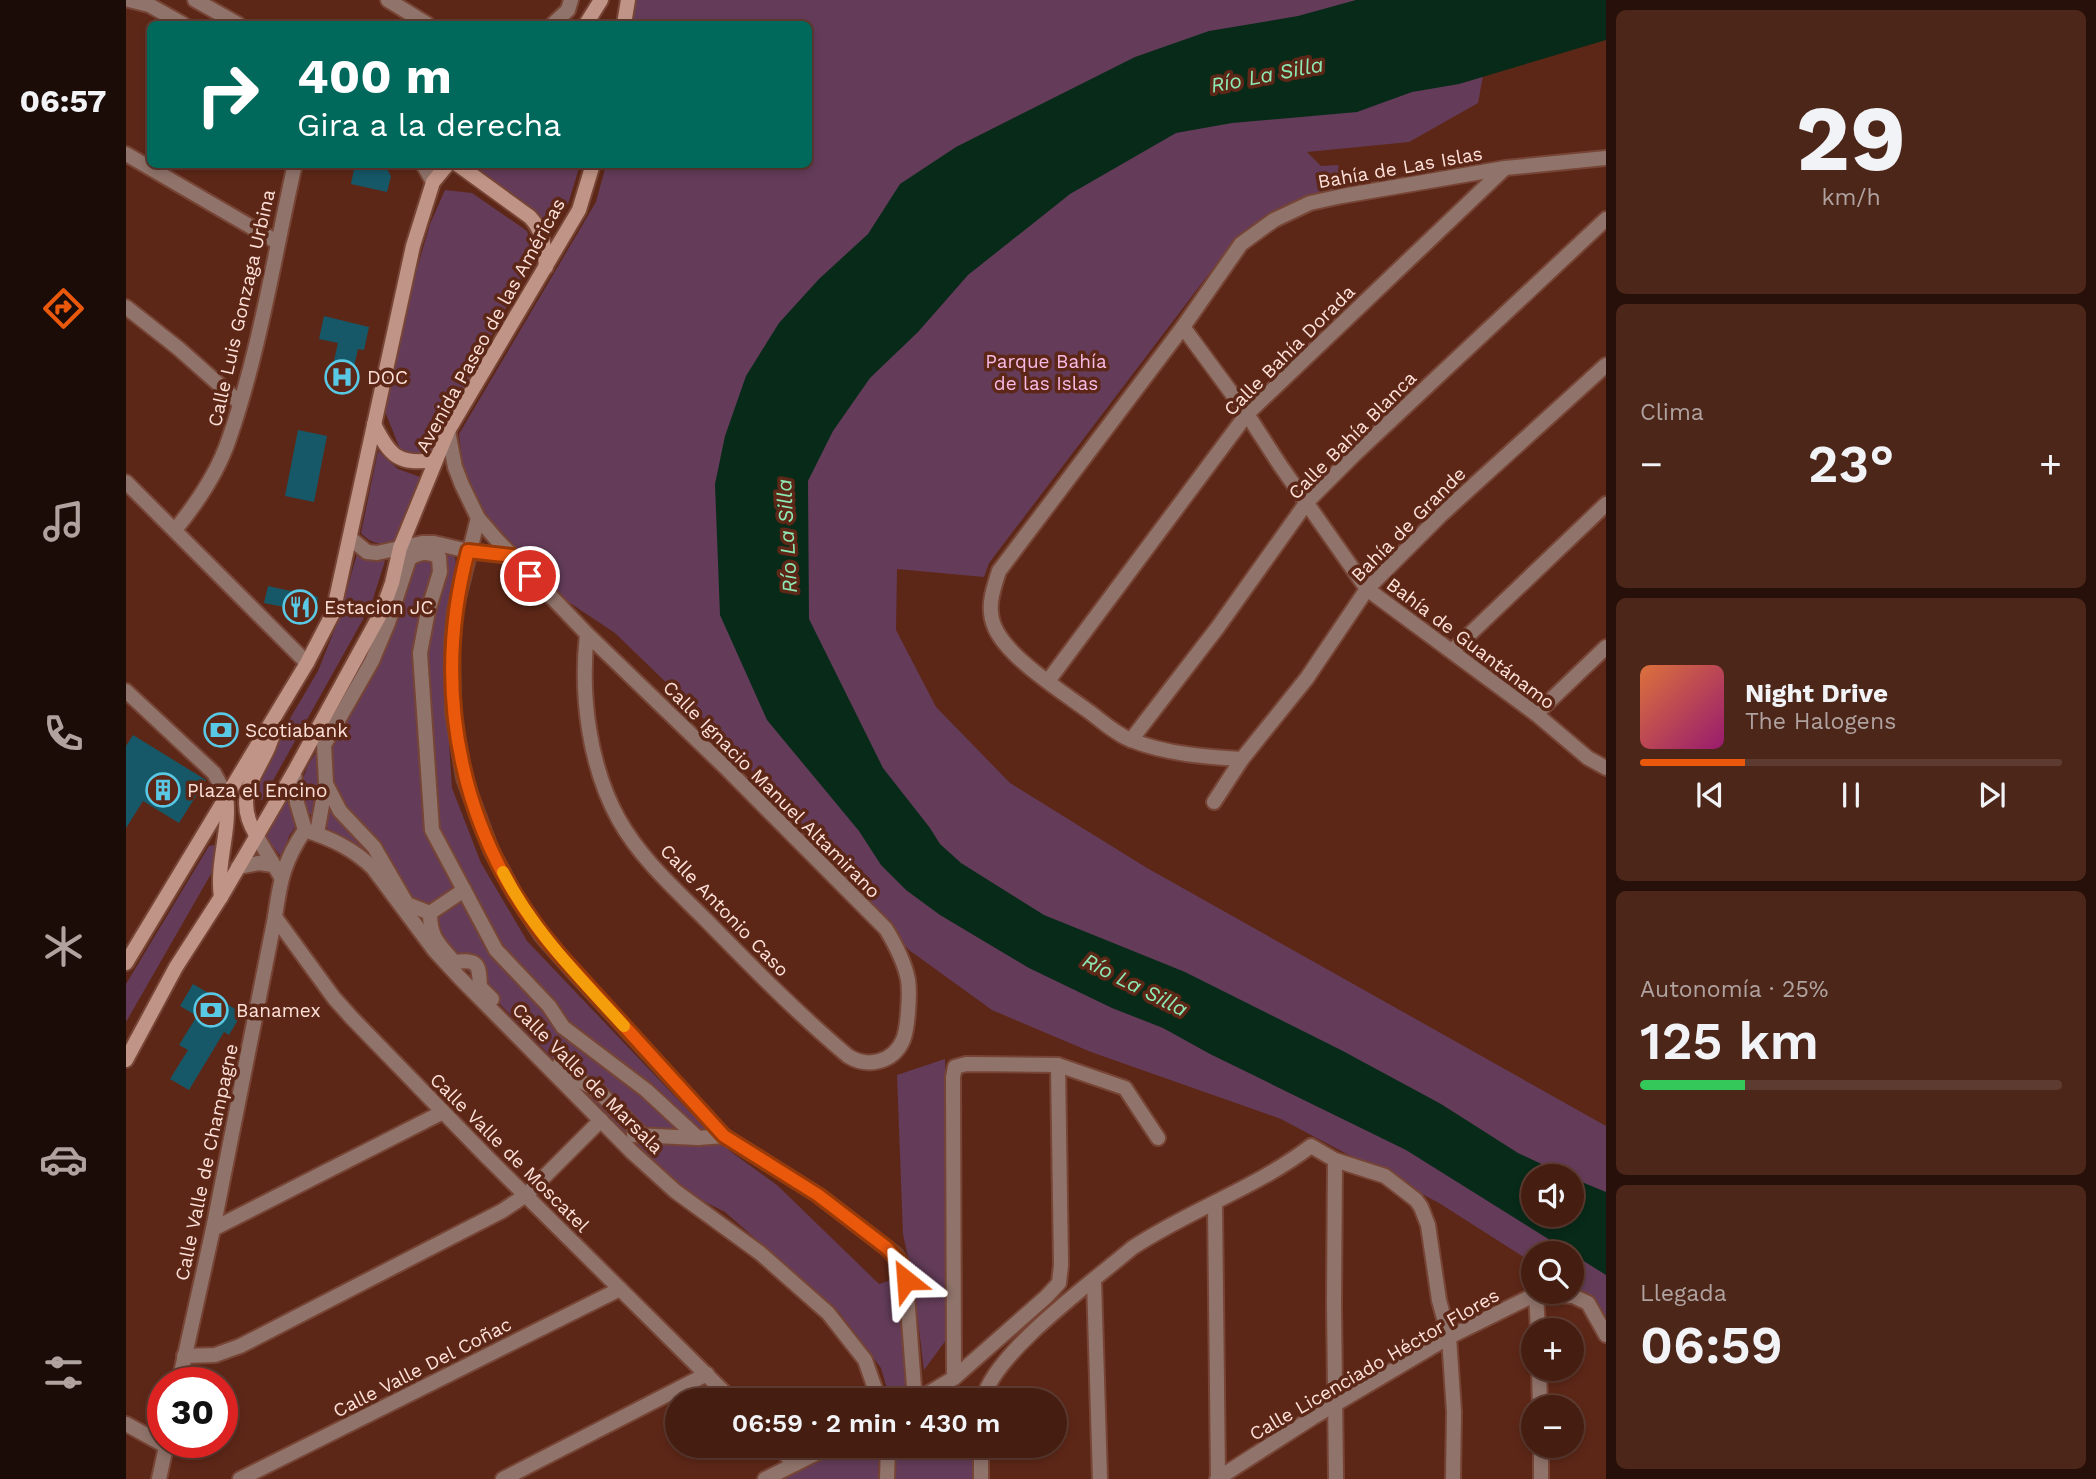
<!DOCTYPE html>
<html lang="es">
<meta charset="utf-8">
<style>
body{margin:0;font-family:"Work Sans",sans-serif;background:#4d261a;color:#f1f3f6;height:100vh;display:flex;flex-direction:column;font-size:26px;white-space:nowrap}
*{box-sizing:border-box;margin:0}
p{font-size:23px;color:#b0a29f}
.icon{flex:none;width:38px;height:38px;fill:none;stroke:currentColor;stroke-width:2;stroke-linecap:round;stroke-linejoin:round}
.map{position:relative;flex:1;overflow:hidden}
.panel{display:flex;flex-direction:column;gap:10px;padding:10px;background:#261009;width:490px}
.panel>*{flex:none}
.hud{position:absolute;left:21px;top:21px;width:665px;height:147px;border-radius:10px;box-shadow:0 4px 10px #0003,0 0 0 2px #5e3b31;background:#00695c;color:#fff;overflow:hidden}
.tools{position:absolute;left:1395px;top:1164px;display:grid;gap:14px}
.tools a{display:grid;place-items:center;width:63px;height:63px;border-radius:50%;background:#461d11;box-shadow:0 4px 10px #0003,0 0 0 2px #5e3b31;font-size:35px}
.speed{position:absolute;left:21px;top:1367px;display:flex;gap:14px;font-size:35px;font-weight:700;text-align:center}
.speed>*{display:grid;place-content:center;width:91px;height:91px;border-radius:50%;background:#461d11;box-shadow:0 4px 10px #0003,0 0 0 2px #5e3b31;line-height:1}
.speed .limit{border:10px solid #d22;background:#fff;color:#111}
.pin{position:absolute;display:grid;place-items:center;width:60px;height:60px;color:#fff;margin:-30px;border:4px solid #fff;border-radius:50%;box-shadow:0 2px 7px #0007}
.me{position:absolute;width:77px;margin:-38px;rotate:332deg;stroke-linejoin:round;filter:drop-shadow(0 0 5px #0008)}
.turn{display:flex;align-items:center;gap:24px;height:147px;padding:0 35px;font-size:32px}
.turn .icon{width:91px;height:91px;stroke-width:2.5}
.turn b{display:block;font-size:49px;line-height:60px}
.big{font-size:52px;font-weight:600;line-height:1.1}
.panel .tile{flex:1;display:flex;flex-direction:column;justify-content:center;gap:10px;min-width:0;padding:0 24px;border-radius:10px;background:#4d261a}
.panel .dial{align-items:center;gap:0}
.dial b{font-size:91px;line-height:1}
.song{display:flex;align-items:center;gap:21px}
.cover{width:84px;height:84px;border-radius:10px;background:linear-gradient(135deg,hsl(20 70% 55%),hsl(320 70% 35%))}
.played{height:7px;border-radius:4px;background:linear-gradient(90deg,#ea580c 25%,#5e3b31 25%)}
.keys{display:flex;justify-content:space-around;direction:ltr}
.heat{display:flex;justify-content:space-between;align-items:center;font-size:38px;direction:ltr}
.charge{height:10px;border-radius:5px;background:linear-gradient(90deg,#34c759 25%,#5e3b31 0)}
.trip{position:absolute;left:539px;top:1388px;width:402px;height:70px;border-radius:35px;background:#461d11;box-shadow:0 4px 10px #0003,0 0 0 2px #5e3b31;font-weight:600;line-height:70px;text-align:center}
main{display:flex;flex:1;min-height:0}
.dock{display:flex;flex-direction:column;width:126px;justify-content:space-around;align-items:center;background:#1c0c07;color:#b0a29f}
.dock .icon{width:49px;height:49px}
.dock .selected{color:#ea580c}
.dock b{font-size:32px;color:#f1f3f6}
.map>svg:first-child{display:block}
.green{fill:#643c59;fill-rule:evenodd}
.water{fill:#082a19}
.building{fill:#165868}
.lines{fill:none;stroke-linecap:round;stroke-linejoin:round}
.street-casing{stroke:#774536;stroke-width:18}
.secondary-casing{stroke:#774536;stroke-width:18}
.street{stroke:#90746b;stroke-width:14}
.secondary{stroke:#c09486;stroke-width:14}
.route-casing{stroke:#983908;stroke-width:18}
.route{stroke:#ea580c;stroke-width:12}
.slow{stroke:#f59e0b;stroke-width:12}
.labels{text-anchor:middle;stroke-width:7;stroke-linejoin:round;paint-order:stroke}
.street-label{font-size:19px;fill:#fee1d9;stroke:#5d2717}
.park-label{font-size:19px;fill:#f9bae6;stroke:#5d2717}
.poi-label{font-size:19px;fill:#fee1d9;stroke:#5d2717;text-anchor:start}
.water-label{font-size:21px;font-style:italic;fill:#8eeab5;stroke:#5d2717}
</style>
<main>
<nav class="dock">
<b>06:57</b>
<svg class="icon selected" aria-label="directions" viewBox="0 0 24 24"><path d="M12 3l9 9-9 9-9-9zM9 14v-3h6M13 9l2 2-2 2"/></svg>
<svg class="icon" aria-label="music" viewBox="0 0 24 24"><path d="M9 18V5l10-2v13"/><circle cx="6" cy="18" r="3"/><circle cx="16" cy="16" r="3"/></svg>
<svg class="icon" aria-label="phone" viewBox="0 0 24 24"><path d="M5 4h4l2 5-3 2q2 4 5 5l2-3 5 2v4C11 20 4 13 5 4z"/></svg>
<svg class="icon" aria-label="climate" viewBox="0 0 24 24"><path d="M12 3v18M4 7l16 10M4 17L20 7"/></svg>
<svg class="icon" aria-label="car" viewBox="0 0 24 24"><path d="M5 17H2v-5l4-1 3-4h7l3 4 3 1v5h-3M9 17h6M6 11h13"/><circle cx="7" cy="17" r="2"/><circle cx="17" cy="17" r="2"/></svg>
<svg class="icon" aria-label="filters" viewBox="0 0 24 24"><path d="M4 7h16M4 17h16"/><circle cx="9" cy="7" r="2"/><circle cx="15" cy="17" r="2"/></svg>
</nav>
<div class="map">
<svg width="1480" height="1479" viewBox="0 0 1480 1479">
<rect width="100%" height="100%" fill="#5d2717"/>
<g class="green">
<path d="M510,0H1371L1352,103L1283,142L1181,152L1195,166L1212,165L1219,187C1163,197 1136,213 1098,254L863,563L858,577L771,569L770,630L810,707L884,783L1021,868L1480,1126V1316L1446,1290V1253H1407V1263L1313,1203L1155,1119L965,1052L866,1010L783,950L712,866L580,721L489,633L438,599L362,523L348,501L337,471L333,434L470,202L480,165L682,164V24H505ZM1407,1176H1446V1214H1407Z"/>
<path d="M348,165H454L442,204L425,234L419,222Z"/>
<path d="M319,190L346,193L401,231L406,248L400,269L305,451L288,455L274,449L258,409L279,310L304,224Z"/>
<path d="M252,451L272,469L294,477L269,542C255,545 245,544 235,533Z"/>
<path d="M323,552L329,558L331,570L318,638L320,698L326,788L355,863L401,941L579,1128L604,1151L652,1186L753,1284L771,1278L777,1286L782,1393L775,1400L764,1399L755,1368L712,1311L599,1212L565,1195L499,1133L330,959L253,863L192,822L183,813L175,800V784L182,765L231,689L284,558Z"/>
<path d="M231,554L259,561L245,605L140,793L136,800C128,801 126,797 122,790L192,671L212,621Z"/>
<path d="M165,792L163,807L170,826L163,836L156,858L139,836Z"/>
<path d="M88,845L94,849L93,860L0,1022V984L83,846Z"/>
<path d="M819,1059L823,1336L798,1370L787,1281L777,1234L771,1075Z"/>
<path d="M723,1446H751L753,1452L752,1479H657Z"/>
<rect x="769" y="1446" width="78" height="33"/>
</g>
<path class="water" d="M1230,0H1480V40L1333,84L1286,92L1231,112L1106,123L1050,133L944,194L842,275L792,332L744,378L707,431L682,481L683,619L757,768L804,828L814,844L835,863L918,915L1059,972L1215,1050L1315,1104L1392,1153L1441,1176H1407V1214H1446V1178L1480,1192V1275L1280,1150L1084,1054L1037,1028L986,1008L903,968L814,915L780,890L755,865L733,831L641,720L594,615L589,484L599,436L620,376L653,323L693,279L742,234L774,184L830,147L1009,57L1083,31L1172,16Z"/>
<g class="building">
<path d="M229,164L259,166L265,176L261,192L225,184Z"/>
<path d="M198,316L243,327L238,350L232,349L222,392L202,387L212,343L193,339Z"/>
<path d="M172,430L201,436L188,502L159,496Z"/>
<path d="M142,586L192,597L189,613L138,603Z"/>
<path d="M7,735L80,780L53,823L17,801L0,828V746Z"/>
<path d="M67,984L116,1013L103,1035L98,1032L63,1090L44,1079L62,1050L53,1045L71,1016L54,1006Z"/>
</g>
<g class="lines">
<defs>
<g id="street">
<path d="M3,0L23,5L57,24"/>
<path d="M69,0L112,24"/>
<path d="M262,0L301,24"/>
<path d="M427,24L442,10L445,0"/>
<path d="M0,154L151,242"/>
<path d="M297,164L307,182"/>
<path d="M0,307L52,348L114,403"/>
<path d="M1057,327L1121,414L1154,465L1241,589L1410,714L1462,758L1480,768"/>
<path d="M322,431L329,467L336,485L352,518L371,540L461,634L599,767L760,929C769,944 779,963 782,980C784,992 782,1029 777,1040C767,1063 741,1068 722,1056C672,1014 626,967 580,920C549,889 515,859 493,820C463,766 454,695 461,634"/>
<path d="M0,482L181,663"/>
<path d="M352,518L329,610L326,643L327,713L338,778L365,850L388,893L416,936L447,971L598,1136L692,1195L770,1255L776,1265L780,1281L789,1400"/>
<path d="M49,530C71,503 92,472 103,439C134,350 148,256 169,164"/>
<path d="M224,538L241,552L251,553L296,543H308L342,551L385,556"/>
<path d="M1326,651L1480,504"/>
<path d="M922,681L1121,414L1378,169"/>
<path d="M0,691L88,773L100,795"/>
<path d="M1410,714L1480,647"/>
<path d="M1005,740L1092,627L1181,502L1228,455L1480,219"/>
<path d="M1116,759C1080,757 1040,754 1005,740C990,734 978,723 965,713C938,693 883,659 869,628C860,608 867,590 873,571L1057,327L1115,244L1148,220L1184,203L1216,196L1379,168L1480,158"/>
<path d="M168,772L171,803L179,830"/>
<path d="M200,784L214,811L248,847L281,904L304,913L338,890"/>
<path d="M1088,802L1116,759L1181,678L1241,589L1316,514L1480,365"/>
<path d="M179,830C206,839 226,848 247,868L309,951L333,977L506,1152L549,1191L634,1253L702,1313L739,1360L753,1400"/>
<path d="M191,833L200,783L198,745L246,661L262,623L283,559C292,552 303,551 313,557L314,572L302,611L294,653L306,830L370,950L423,1006L437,1027L520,1090L572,1138"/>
<path d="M130,835L155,877"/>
<path d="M112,867L133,863L147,865"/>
<path d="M304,913C304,938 313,944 328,962C353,959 353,964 354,987L366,999"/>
<path d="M149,917L208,998L225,1017L360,1156L606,1400"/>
<path d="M433,1065L440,1073L471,1090L516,1135"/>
<path d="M508,1135L572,1138L598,1136"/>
<path d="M1209,1160L1208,1303L1210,1479"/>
<path d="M1089,1204L1092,1479"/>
<path d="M87,1229L317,1112"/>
<path d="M968,1281L974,1479"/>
<path d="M1410,1294L1412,1330"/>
<path d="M58,1356L89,1355L114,1346L376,1211L400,1195L475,1120"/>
<path d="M1413,1368L1414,1407"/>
<path d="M828,1378L827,1077L829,1067L840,1064L932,1065L999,1088L1032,1138"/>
<path d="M53,1382L87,1229L149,917C154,881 158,860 179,830"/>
<path d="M791,1400L828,1378L920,1297L933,1283L935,1265L932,1065"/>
<path d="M857,1400C867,1353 969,1280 1006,1248C1063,1210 1130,1188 1185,1146L1209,1160L1259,1176L1290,1200L1295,1207L1302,1225L1313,1300L1323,1337L1328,1412L1327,1479"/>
<path d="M0,1424L40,1446"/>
<path d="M651,1446L669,1464"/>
<path d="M855,1446V1479"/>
<path d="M1415,1446V1479"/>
<path d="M33,1479L41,1442"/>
<path d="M114,1479L494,1289"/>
<path d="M377,1479L581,1374"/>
<path d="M639,1479L705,1446"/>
<path d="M761,1479L762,1446"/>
<path d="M1091,1479L1186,1418L1323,1337L1410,1294L1447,1296L1462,1303L1480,1335"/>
</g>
<g id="secondary">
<path d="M460,24L475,0"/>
<path d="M498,24L502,0"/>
<path d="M331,164L404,217C418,232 418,247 420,267"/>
<path d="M248,424C264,457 273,465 309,460"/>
<path d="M130,835C102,788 141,770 149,726"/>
<path d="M95,897C90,861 105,831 100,795"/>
<path d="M0,963L181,663L207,613L287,246L307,182L322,164"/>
<path d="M0,1060L50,967L95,897L168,772L256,611L266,583L274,548L322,431L453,210L467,164"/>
</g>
</defs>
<use href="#street" class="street-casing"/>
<use href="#secondary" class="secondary-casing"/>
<use href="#street" class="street"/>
<use href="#secondary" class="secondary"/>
</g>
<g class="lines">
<defs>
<path id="route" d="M404,576L386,556L342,551C304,694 335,841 432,953L598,1136L692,1195L761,1248L776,1265L780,1280"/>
</defs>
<use href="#route" class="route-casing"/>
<use href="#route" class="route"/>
<path class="slow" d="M377,872C407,931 453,977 498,1026"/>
</g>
<defs>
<symbol id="hospital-ring" viewBox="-11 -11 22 22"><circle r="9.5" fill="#5d2717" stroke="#59c8e5" stroke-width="1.5"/><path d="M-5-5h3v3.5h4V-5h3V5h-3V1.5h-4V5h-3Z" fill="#59c8e5"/></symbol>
<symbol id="restaurant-ring" viewBox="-11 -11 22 22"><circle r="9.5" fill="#5d2717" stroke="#59c8e5" stroke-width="1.5"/><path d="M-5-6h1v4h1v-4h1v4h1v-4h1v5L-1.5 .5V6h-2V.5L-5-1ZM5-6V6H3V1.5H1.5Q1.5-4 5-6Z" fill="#59c8e5"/></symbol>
<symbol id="bank-ring" viewBox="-11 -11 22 22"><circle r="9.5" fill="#5d2717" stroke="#59c8e5" stroke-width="1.5"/><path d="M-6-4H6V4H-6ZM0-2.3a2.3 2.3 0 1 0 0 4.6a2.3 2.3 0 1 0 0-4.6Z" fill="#59c8e5"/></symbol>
<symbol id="building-ring" viewBox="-11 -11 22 22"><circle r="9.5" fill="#5d2717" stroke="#59c8e5" stroke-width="1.5"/><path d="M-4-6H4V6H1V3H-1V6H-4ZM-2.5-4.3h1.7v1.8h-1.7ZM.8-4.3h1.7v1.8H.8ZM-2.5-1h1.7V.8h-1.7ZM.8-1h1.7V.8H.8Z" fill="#59c8e5"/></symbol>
</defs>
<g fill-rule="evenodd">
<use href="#hospital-ring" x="197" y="358" width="38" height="38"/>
<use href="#restaurant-ring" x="155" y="588" width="38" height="38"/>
<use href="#bank-ring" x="76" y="711" width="38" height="38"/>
<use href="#building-ring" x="18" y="771" width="38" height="38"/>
<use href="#bank-ring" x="66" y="991" width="38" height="38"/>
</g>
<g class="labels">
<g class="street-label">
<text transform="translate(1274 167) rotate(-10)" y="7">Bahía de Las Islas</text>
<text transform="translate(115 308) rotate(-77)" y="7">Calle Luis Gonzaga Urbina</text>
<text transform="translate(364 325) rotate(-61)" y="7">Avenida Paseo de las Américas</text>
<text transform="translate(1163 350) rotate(-45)" y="7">Calle Bahía Dorada</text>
<text transform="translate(1226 435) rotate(-45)" y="7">Calle Bahía Blanca</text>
<text transform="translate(1282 524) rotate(-45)" y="7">Bahía de Grande</text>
<text transform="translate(1345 643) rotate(37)" y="7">Bahía de Guantánamo</text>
<text transform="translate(646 789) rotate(45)" y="7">Calle Ignacio Manuel Altamirano</text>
<text transform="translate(599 910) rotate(46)" y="7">Calle Antonio Caso</text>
<text transform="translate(462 1078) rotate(45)" y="7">Calle Valle de Marsala</text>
<text transform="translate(384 1152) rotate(45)" y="7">Calle Valle de Moscatel</text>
<text transform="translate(80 1162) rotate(-78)" y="7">Calle Valle de Champagne</text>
<text transform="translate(1248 1364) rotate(-30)" y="7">Calle Licenciado Héctor Flores</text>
<text transform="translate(296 1367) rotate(-27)" y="7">Calle Valle Del Coñac</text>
</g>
<g class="park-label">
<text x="920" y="368">Parque Bahía<tspan x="920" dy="22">de las Islas</tspan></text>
</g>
<g class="poi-label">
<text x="241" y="384">DOC</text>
<text x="198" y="614">Estacion JC</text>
<text x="119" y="737">Scotiabank</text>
<text x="61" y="797">Plaza el Encino</text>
<text x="110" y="1017">Banamex</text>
</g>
<g class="water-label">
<text transform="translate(1141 75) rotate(-11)" y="7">Río La Silla</text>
<text transform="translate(661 536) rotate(-93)" y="7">Río La Silla</text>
<text transform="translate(1009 985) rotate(27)" y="7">Río La Silla</text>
</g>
</g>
</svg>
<div class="tools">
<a><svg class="icon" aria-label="sound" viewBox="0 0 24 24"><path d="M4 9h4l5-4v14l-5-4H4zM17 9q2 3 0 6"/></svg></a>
<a><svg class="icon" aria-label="search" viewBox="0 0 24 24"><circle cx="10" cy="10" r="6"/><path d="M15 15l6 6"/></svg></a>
<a>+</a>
<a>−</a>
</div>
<div class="speed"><div class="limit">30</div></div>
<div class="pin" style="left:404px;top:576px;background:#d93025"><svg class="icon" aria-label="arrive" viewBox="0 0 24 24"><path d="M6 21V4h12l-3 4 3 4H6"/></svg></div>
<svg class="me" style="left:780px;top:1280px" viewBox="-20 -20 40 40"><path d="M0-17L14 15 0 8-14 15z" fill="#ea580c" stroke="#fff" stroke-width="4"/></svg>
<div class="trip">06:59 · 2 min · 430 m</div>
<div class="hud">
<div class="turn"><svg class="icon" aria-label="right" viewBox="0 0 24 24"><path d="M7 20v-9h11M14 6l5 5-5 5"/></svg><div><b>400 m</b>Gira a la derecha</div></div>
</div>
</div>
<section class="panel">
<div class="tile dial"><b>29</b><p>km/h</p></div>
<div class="tile"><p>Clima</p>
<div class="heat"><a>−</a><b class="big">23°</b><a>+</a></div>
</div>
<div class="tile">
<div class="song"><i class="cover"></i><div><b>Night Drive</b><p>The Halogens</p></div></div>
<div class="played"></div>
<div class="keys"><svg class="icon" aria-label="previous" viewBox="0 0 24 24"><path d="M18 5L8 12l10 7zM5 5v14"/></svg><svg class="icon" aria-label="pause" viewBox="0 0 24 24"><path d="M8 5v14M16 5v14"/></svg><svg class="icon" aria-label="next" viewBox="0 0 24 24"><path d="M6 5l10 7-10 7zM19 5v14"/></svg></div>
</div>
<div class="tile"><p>Autonomía · 25%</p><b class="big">125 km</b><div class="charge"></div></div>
<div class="tile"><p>Llegada</p><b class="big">06:59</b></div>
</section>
</main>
